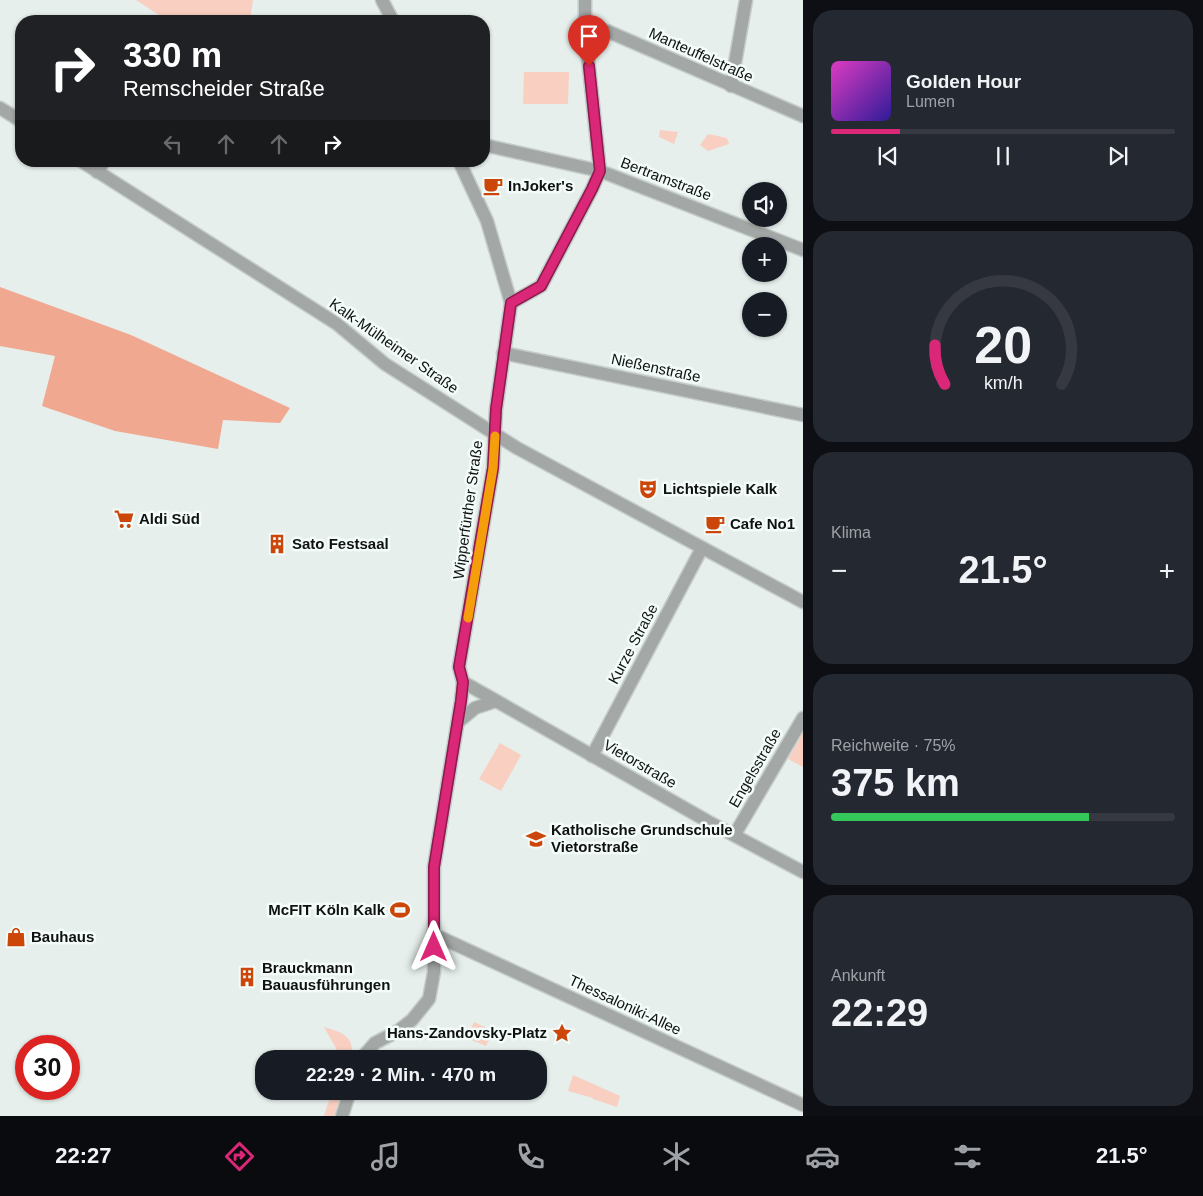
<!DOCTYPE html>
<html lang="de">
<meta charset="utf-8">
<style>
body{margin:0;font-family:Helvetica,sans-serif;background:#242831;color:#f1f3f6;height:100vh;display:flex;flex-direction:column;font-size:19px;white-space:nowrap}
*{box-sizing:border-box;margin:0}
p{font-size:16px;color:#9ea1a6}
.icon{flex:none;width:28px;height:28px;fill:none;stroke:currentColor;stroke-width:2;stroke-linecap:round;stroke-linejoin:round}
.map{position:relative;flex:1;overflow:hidden}
.panel{display:flex;flex-direction:column;gap:10px;padding:10px;background:#0d0f14;width:400px}
.panel>*{flex:none}
.hud{position:absolute;left:15px;top:15px;width:475px;height:152px;border-radius:20px;box-shadow:0 1px 4px #0004;background:#202124;color:#fff;overflow:hidden}
.fabs{position:absolute;left:742px;top:182px;display:grid;gap:10px}
.fabs a{display:grid;place-items:center;width:45px;height:45px;border-radius:50%;background:#171b24;box-shadow:0 1px 4px #0004;font-size:25px}
.speed{position:absolute;left:15px;top:1035px;display:flex;gap:10px;font-size:25px;font-weight:700;text-align:center}
.speed>*{display:grid;place-content:center;width:65px;height:65px;border-radius:50%;background:#171b24;box-shadow:0 1px 4px #0004;line-height:1}
.speed .limit{border:8px solid #d22;background:#fff;color:#111}
.pin{position:absolute;display:grid;place-items:center;width:42px;height:42px;color:#fff;margin:-51px -21px;border-radius:50% 50% 50% 0;rotate:-45deg;box-shadow:0 0 5px #0007}
.pin .icon{rotate:45deg}
.me{position:absolute;width:55px;margin:-28px;rotate:0deg;stroke-linejoin:round;filter:drop-shadow(0 0 4px #0008)}
.turn{display:flex;align-items:center;gap:18px;height:105px;padding:0 25px;font-size:22px}
.turn .icon{width:65px;height:65px;stroke-width:2.5}
.turn b{display:block;font-size:35px;line-height:42px}
.lanes{display:flex;align-items:center;height:48px;padding:0 25px;background:#0003;justify-content:center;gap:25px;direction:ltr}
.lanes .off{opacity:.35}
.big{font-size:38px;font-weight:800;line-height:1.1}
.panel .card{flex:1;display:flex;flex-direction:column;justify-content:center;gap:8px;min-width:0;padding:0 18px;border-radius:20px;background:#242831}
.panel .dial{align-items:center;gap:0}
.dial svg{height:130px;overflow:visible;fill:none;stroke:#363941;stroke-width:7;stroke-linecap:round;text-anchor:middle}
.dial text{fill:#f1f3f6;stroke:none}
.song{display:flex;align-items:center;gap:15px}
.cover{width:60px;height:60px;border-radius:8px;background:linear-gradient(135deg,hsl(310 70% 55%),hsl(250 70% 35%))}
.played{height:5px;border-radius:2px;background:linear-gradient(90deg,#db2777 20%,#363941 20%)}
.keys{display:flex;justify-content:space-around;direction:ltr}
.heat{display:flex;justify-content:space-between;align-items:center;font-size:28px;direction:ltr}
.charge{height:8px;border-radius:4px;background:linear-gradient(90deg,#34c759 75%,#363941 0)}
.trip{position:absolute;left:255px;top:1050px;width:292px;height:50px;border-radius:20px;background:#171b24;box-shadow:0 1px 4px #0004;font-weight:800;line-height:50px;text-align:center}
.tabs{display:flex;height:80px;justify-content:space-around;align-items:center;background:#090b0e;color:#9ea1a6}
.tabs .icon{width:35px;height:35px}
.tabs .current{color:#db2777}
.tabs b{font-size:22px;color:#f1f3f6}
main{display:flex;flex:1;min-height:0}
.map>svg:first-child{display:block}
.green{fill:#f9cfc1}
.forest{fill:#f1a890}
.lines{fill:none;stroke-linecap:round;stroke-linejoin:round}
.minor-casing{stroke:#c4ccc9;stroke-width:15}
.minor{stroke:#a3a7a6;stroke-width:12}
.route-casing{stroke:#8e194d;stroke-width:12}
.route{stroke:#db2777;stroke-width:9}
.slow{stroke:#f59e0b;stroke-width:9}
.labels{text-anchor:middle;stroke-width:5;stroke-linejoin:round;paint-order:stroke}
.street-label{font-size:15px;fill:#0f1211;stroke:#f3fcf9}
.poi-label{font-size:15px;font-weight:bold;fill:#0f1211;stroke:#f3fcf9;text-anchor:start}
</style>
<main>
<div class="map">
<svg width="803" height="1116" viewBox="0 0 803 1116">
<rect width="100%" height="100%" fill="#e6efec"/>
<g class="green">
<path d="M136,0H253L250,21H168Z"/>
<path d="M524,72H569L568,104H523Z"/>
<path d="M660,130L678,132L674,144L659,137Z"/>
<path d="M708,134L727,138L729,144L708,151L700,145Z"/>
<path d="M803,733V767L788,759Z"/>
<path d="M500,743L521,755L501,791L479,779Z"/>
<path d="M474,1022L493,1031L486,1046L467,1038Z"/>
<path d="M324,1027C344,1033 354,1036 352,1059H342Z"/>
<path d="M573,1075L620,1096L617,1107L593,1099V1098L568,1091Z"/>
<path d="M332,1091H342L334,1116H324Z"/>
</g>
<path class="forest" d="M0,287L131,335L290,408L280,423L223,420L218,449L115,431L42,406L55,356L0,346Z"/>
<g class="lines">
<defs>
<g id="minor">
<path d="M382,0L393,21"/>
<path d="M585,30L607,31L803,116"/>
<path d="M731,86L746,0"/>
<path d="M0,108L21,121"/>
<path d="M484,145L600,171L803,250"/>
<path d="M81,161L337,324L385,364L517,448L803,602"/>
<path d="M97,172L104,161"/>
<path d="M511,303L541,286L592,189L600,171L585,30V0"/>
<path d="M503,353L803,415"/>
<path d="M463,682L709,822L803,872"/>
<path d="M458,722L475,708L496,701"/>
<path d="M592,756L702,548"/>
<path d="M735,834L803,718"/>
<path d="M433,934L803,1105"/>
<path d="M361,1059L375,1043L398,1031L412,1020L429,999L434,972V867L461,701L463,682L459,667L493,468L496,409L511,303L487,221L459,161"/>
<path d="M342,1116L350,1091"/>
</g>
</defs>
<use href="#minor" class="minor-casing"/>
<use href="#minor" class="minor"/>
</g>
<g class="lines">
<defs>
<path id="route" d="M434,947V867L461,701L463,682L459,667L493,468L496,409L511,303L541,286L592,189L600,171L589,66"/>
</defs>
<use href="#route" class="route-casing"/>
<use href="#route" class="route"/>
<path class="slow" d="M468,618L493,468L495,436"/>
</g>
<defs>
<symbol id="cafe-bare" viewBox="-9 -9 18 18"><path d="M-5.5-4.5H6V0H3Q3 3.5 0 3.5H-2.5Q-5.5 3.5-5.5 0ZM3-3.2v2h1.7v-2ZM-6 4.5H4V6H-6Z" fill="#cc4609" stroke="#f3fcf9" stroke-width="2.5" paint-order="stroke"/></symbol>
<symbol id="theatre-bare" viewBox="-9 -9 18 18"><path d="M-5-5.5Q0-4 5-5.5V0Q5 5 0 6Q-5 5-5 0ZM-3.3-2.5H-1v1.5H-3.3ZM1-2.5H3.3v1.5H1ZM-2.8 1Q0 5.5 2.8 1Z" fill="#cc4609" stroke="#f3fcf9" stroke-width="2.5" paint-order="stroke"/></symbol>
<symbol id="supermarket-bare" viewBox="-9 -9 18 18"><path d="M-6-5.5h2.5l.6 2H6L4.5 2H-2.5L-4.4-4H-6ZM-1.5 3.2a1.3 1.3 0 1 0 .1 0ZM3 3.2a1.3 1.3 0 1 0 .1 0Z" fill="#cc4609" stroke="#f3fcf9" stroke-width="2.5" paint-order="stroke"/></symbol>
<symbol id="building-bare" viewBox="-9 -9 18 18"><path d="M-4-6H4V6H1V3H-1V6H-4ZM-2.5-4.3h1.7v1.8h-1.7ZM.8-4.3h1.7v1.8H.8ZM-2.5-1h1.7V.8h-1.7ZM.8-1h1.7V.8H.8Z" fill="#cc4609" stroke="#f3fcf9" stroke-width="2.5" paint-order="stroke"/></symbol>
<symbol id="school-bare" viewBox="-9 -9 18 18"><path d="M0-5L7-2L0 1L-7-2ZM-4 1L0 2.5L4 1V4Q0 6-4 4Z" fill="#cc4609" stroke="#f3fcf9" stroke-width="2.5" paint-order="stroke"/></symbol>
<symbol id="stadium-bare" viewBox="-9 -9 18 18"><path d="M0-5a6.5 5 0 1 0 0 10a6.5 5 0 1 0 0-10ZM-3.5-1.8h7v3.6h-7Z" fill="#cc4609" stroke="#f3fcf9" stroke-width="2.5" paint-order="stroke"/></symbol>
<symbol id="shop-bare" viewBox="-9 -9 18 18"><path d="M-5-2.5h2.3a2.7 3.5 0 0 1 5.4 0H5L5.5 6h-11ZM-1.5-2.5h3a1.5 2.3 0 0 0-3 0Z" fill="#cc4609" stroke="#f3fcf9" stroke-width="2.5" paint-order="stroke"/></symbol>
<symbol id="sight-bare" viewBox="-9 -9 18 18"><path d="M0-6L1.8-2.2L6-1.7L2.9 1.2L3.7 5.4L0 3.3L-3.7 5.4L-2.9 1.2L-6-1.7L-1.8-2.2Z" fill="#cc4609" stroke="#f3fcf9" stroke-width="2.5" paint-order="stroke"/></symbol>
</defs>
<g fill-rule="evenodd">
<use href="#cafe-bare" x="479" y="172" width="28" height="28"/>
<use href="#theatre-bare" x="634" y="475" width="28" height="28"/>
<use href="#supermarket-bare" x="110" y="505" width="28" height="28"/>
<use href="#cafe-bare" x="701" y="510" width="28" height="28"/>
<use href="#building-bare" x="263" y="530" width="28" height="28"/>
<use href="#school-bare" x="522" y="825" width="28" height="28"/>
<use href="#stadium-bare" x="386" y="896" width="28" height="28"/>
<use href="#shop-bare" x="2" y="923" width="28" height="28"/>
<use href="#building-bare" x="233" y="963" width="28" height="28"/>
<use href="#sight-bare" x="548" y="1019" width="28" height="28"/>
</g>
<g class="labels">
<g class="street-label">
<text transform="translate(701 55) rotate(24)" y="5">Manteuffelstraße</text>
<text transform="translate(666 179) rotate(21)" y="5">Bertramstraße</text>
<text transform="translate(394 346) rotate(35)" y="5">Kalk-Mülheimer Straße</text>
<text transform="translate(656 368) rotate(12)" y="5">Nießenstraße</text>
<text transform="translate(468 510) rotate(-82)" y="5">Wipperfürther Straße</text>
<text transform="translate(633 644) rotate(-62)" y="5">Kurze Straße</text>
<text transform="translate(640 764) rotate(30)" y="5">Vietorstraße</text>
<text transform="translate(755 768) rotate(-60)" y="5">Engelsstraße</text>
<text transform="translate(625 1005) rotate(25)" y="5">Thessaloniki-Allee</text>
</g>
<g class="poi-label">
<text x="508" y="191">InJoker's</text>
<text x="663" y="494">Lichtspiele Kalk</text>
<text x="139" y="524">Aldi Süd</text>
<text x="730" y="529">Cafe No1</text>
<text x="292" y="549">Sato Festsaal</text>
<text x="551" y="835">Katholische Grundschule<tspan x="551" dy="17">Vietorstraße</tspan></text>
<text x="385" y="915" text-anchor="end">McFIT Köln Kalk</text>
<text x="31" y="942">Bauhaus</text>
<text x="262" y="973">Brauckmann<tspan x="262" dy="17">Bauausführungen</tspan></text>
<text x="547" y="1038" text-anchor="end">Hans-Zandovsky-Platz</text>
</g>
</g>
</svg>
<div class="fabs">
<a><svg class="icon" aria-label="sound" viewBox="0 0 24 24"><path d="M4 9h4l5-4v14l-5-4H4zM17 9q2 3 0 6"/></svg></a>
<a>+</a>
<a>−</a>
</div>
<div class="speed"><div class="limit">30</div></div>
<div class="pin" style="left:589px;top:66px;background:#d93025"><svg class="icon" aria-label="arrive" viewBox="0 0 24 24"><path d="M6 21V4h12l-3 4 3 4H6"/></svg></div>
<svg class="me" style="left:434px;top:947px" viewBox="-20 -20 40 40"><path d="M0-17L14 15 0 8-14 15z" fill="#db2777" stroke="#fff" stroke-width="4"/></svg>
<div class="trip">22:29 · 2 Min. · 470 m</div>
<div class="hud">
<div class="turn"><svg class="icon" aria-label="right" viewBox="0 0 24 24"><path d="M7 20v-9h11M14 6l5 5-5 5"/></svg><div><b>330 m</b>Remscheider Straße</div></div>
<div class="lanes"><svg class="icon off" aria-label="left" viewBox="0 0 24 24"><path d="M17 20v-9H6M10 6l-5 5 5 5"/></svg><svg class="icon off" aria-label="ahead" viewBox="0 0 24 24"><path d="M12 20V5M6 11l6-6 6 6"/></svg><svg class="icon off" aria-label="ahead" viewBox="0 0 24 24"><path d="M12 20V5M6 11l6-6 6 6"/></svg><svg class="icon" aria-label="right" viewBox="0 0 24 24"><path d="M7 20v-9h11M14 6l5 5-5 5"/></svg></div>
</div>
</div>
<section class="panel">
<div class="card">
<div class="song"><i class="cover"></i><div><b>Golden Hour</b><p>Lumen</p></div></div>
<div class="played"></div>
<div class="keys"><svg class="icon" aria-label="previous" viewBox="0 0 24 24"><path d="M18 5L8 12l10 7zM5 5v14"/></svg><svg class="icon" aria-label="pause" viewBox="0 0 24 24"><path d="M8 5v14M16 5v14"/></svg><svg class="icon" aria-label="next" viewBox="0 0 24 24"><path d="M6 5l10 7-10 7zM19 5v14"/></svg></div>
</div>
<div class="card dial"><svg viewBox="0 0 100 80">
<path d="M14 69A42 42 0 1 1 86 69"/>
<path d="M14 69A42 42 0 0 1 8 45" stroke="#db2777"/>
<text x="50" y="56" font-size="32" font-weight="700">20</text>
<text x="50" y="72" font-size="11">km/h</text>
</svg></div>
<div class="card"><p>Klima</p>
<div class="heat"><a>−</a><b class="big">21.5°</b><a>+</a></div>
</div>
<div class="card"><p>Reichweite · 75%</p><b class="big">375 km</b><div class="charge"></div></div>
<div class="card"><p>Ankunft</p><b class="big">22:29</b></div>
</section>
</main>
<nav class="tabs">
<b>22:27</b>
<svg class="icon current" aria-label="directions" viewBox="0 0 24 24"><path d="M12 3l9 9-9 9-9-9zM9 14v-3h6M13 9l2 2-2 2"/></svg>
<svg class="icon" aria-label="music" viewBox="0 0 24 24"><path d="M9 18V5l10-2v13"/><circle cx="6" cy="18" r="3"/><circle cx="16" cy="16" r="3"/></svg>
<svg class="icon" aria-label="phone" viewBox="0 0 24 24"><path d="M5 4h4l2 5-3 2q2 4 5 5l2-3 5 2v4C11 20 4 13 5 4z"/></svg>
<svg class="icon" aria-label="climate" viewBox="0 0 24 24"><path d="M12 3v18M4 7l16 10M4 17L20 7"/></svg>
<svg class="icon" aria-label="car" viewBox="0 0 24 24"><path d="M5 17H2v-5l4-1 3-4h7l3 4 3 1v5h-3M9 17h6M6 11h13"/><circle cx="7" cy="17" r="2"/><circle cx="17" cy="17" r="2"/></svg>
<svg class="icon" aria-label="filters" viewBox="0 0 24 24"><path d="M4 7h16M4 17h16"/><circle cx="9" cy="7" r="2"/><circle cx="15" cy="17" r="2"/></svg>
<b>21.5°</b>
</nav>
